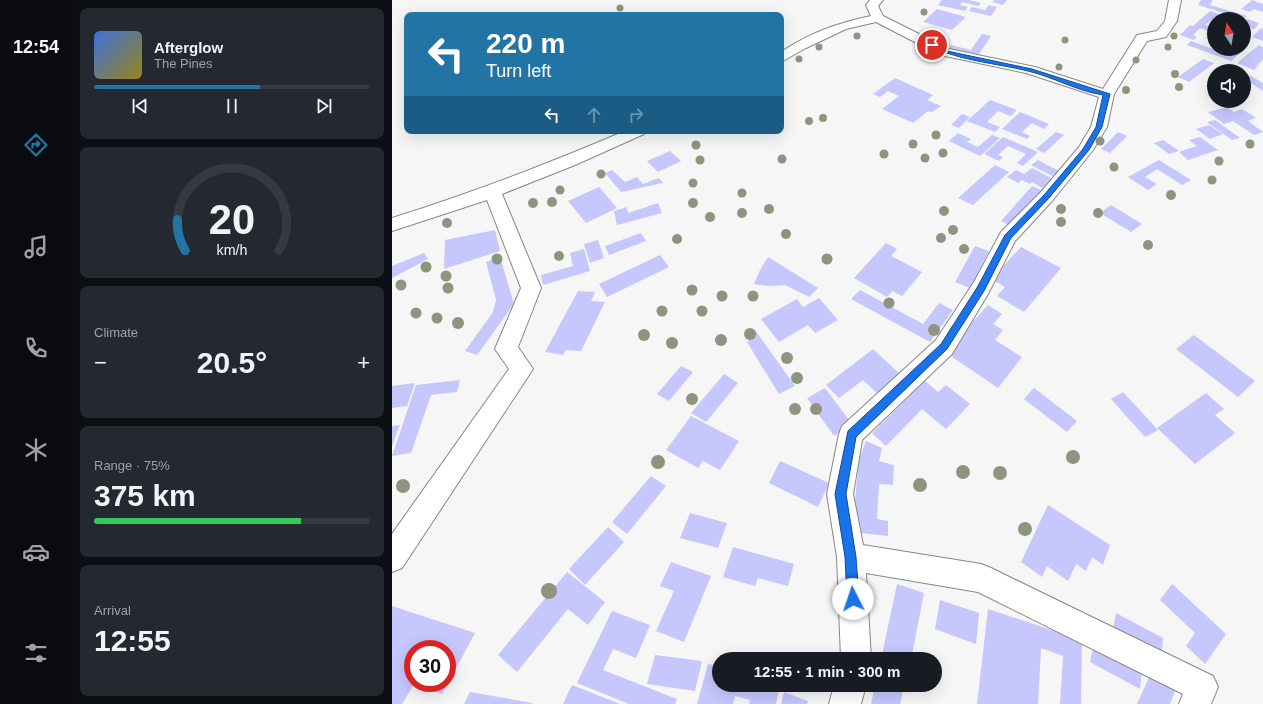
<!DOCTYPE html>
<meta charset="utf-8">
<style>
body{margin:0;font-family:Arial,sans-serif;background:#242831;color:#f1f3f6;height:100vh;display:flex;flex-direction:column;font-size:15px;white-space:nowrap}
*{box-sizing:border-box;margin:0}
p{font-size:13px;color:#9ea1a6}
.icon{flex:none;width:22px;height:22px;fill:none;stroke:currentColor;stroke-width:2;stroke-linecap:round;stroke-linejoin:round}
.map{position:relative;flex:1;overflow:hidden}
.drawer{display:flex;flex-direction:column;gap:8px;padding:8px;background:#0d0f14;width:320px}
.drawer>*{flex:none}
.hud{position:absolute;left:12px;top:12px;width:380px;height:122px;border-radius:8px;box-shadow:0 4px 16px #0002;background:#2274a5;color:#fff;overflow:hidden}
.needle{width:26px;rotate:348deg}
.controls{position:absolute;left:815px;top:12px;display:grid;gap:8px}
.controls a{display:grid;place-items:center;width:44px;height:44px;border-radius:50%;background:#171b24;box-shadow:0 4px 16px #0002;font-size:20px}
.speed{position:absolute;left:12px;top:640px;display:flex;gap:8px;font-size:20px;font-weight:700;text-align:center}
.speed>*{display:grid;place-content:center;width:52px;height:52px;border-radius:50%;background:#171b24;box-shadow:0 4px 16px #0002;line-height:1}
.speed .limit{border:6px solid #d22;background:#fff;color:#111}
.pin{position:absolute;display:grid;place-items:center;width:34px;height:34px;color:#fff;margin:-17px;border:2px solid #fff;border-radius:50%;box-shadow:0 1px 4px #0007}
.me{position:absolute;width:44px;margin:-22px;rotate:356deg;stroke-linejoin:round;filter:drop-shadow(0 0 3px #0008)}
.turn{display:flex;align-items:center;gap:14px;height:84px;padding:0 16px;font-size:18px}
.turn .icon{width:52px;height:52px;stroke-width:2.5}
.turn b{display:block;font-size:28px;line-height:34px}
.lanes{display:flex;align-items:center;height:38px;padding:0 16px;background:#0003;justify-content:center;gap:20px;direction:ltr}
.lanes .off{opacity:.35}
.big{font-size:30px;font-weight:700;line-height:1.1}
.drawer .tile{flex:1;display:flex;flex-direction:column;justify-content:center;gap:6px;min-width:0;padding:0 14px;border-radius:8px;background:#242831}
.drawer .dial{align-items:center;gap:0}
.dial svg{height:104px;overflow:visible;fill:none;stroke:#363941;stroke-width:7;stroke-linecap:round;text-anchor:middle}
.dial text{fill:#f1f3f6;stroke:none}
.song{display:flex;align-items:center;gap:12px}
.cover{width:48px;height:48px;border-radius:6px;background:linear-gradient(135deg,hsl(220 70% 55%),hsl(50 70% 35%))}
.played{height:4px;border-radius:2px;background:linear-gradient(90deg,#2274a5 60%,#363941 60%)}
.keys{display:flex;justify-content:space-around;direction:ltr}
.heat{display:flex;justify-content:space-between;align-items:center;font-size:22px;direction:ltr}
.charge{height:6px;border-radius:3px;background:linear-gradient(90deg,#34c759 75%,#363941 0)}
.trip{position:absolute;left:320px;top:652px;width:230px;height:40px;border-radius:20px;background:#171b24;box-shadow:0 4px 16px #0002;font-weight:700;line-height:40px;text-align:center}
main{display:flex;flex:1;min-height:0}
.menu{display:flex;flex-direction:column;width:72px;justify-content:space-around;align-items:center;background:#090b0e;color:#9ea1a6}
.menu .icon{width:28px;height:28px}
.menu .selected{color:#2274a5}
.menu b{font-size:18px;color:#f1f3f6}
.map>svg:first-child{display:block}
.building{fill:#c5c7fd;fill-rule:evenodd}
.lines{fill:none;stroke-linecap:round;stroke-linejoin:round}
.minor-casing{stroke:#878788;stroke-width:2}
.minor{fill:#fff;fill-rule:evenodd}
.tree{fill:#8f947e}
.route{fill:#1a73e8;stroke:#114b97}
</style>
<main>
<nav class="menu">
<b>12:54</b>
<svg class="icon selected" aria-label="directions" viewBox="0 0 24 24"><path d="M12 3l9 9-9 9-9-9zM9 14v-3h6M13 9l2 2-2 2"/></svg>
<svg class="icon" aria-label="music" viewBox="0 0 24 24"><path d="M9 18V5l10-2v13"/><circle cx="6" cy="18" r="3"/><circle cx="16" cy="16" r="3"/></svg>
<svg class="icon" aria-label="phone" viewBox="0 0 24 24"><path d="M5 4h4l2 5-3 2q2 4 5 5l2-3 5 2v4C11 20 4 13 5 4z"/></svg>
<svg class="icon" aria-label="climate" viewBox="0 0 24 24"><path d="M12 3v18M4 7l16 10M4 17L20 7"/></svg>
<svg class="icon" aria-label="car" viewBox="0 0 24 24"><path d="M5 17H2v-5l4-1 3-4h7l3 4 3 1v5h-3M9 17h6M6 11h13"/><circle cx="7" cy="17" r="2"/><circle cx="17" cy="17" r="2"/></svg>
<svg class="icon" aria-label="filters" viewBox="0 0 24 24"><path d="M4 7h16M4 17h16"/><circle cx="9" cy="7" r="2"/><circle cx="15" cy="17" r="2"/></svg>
</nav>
<section class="drawer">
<div class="tile">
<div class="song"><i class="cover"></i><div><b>Afterglow</b><p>The Pines</p></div></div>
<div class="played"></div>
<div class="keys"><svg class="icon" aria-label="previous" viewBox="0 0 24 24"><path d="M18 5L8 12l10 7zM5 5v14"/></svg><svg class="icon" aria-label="pause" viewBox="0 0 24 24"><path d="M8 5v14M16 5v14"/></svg><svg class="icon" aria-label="next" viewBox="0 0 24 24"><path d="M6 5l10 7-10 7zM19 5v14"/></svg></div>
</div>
<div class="tile dial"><svg viewBox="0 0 100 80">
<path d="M14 69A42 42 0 1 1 86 69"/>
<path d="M14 69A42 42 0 0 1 8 45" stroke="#2274a5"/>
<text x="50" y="56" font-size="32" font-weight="700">20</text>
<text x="50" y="72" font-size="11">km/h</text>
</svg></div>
<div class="tile"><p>Climate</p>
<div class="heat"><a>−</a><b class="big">20.5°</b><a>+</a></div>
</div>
<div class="tile"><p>Range · 75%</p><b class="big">375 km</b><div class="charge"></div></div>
<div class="tile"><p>Arrival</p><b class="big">12:55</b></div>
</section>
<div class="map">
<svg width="871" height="704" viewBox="0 0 871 704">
<rect width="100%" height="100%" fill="#f6f6f7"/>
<g class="building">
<path d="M550,0H577L589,3L586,6L570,2L568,5L576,7L573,11L546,5Z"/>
<path d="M602,0H615L611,5L600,2Z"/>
<path d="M809,0H821L818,5L855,16L851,19L806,5Z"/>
<path d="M860,0L871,4V12L862,9L858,12L849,9Z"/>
<path d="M597,5L605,7L599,16L577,11L580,7L593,10Z"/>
<path d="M545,9L574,17L560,30L531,22Z"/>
<path d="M818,11L837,18L830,19L823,17L813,25L822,28V33L808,28L801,35L805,37L802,40L788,35L798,25L801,26Z"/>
<path d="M855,19L867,23L865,26L852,22Z"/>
<path d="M852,22L865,26L862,29L852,26Z"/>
<path d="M869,28L871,29V41L860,37Z"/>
<path d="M590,34L599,36L585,57L556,50L559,45L579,50Z"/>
<path d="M799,41L829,52L833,49H837L848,53L839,61L795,45Z"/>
<path d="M867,45L871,47V59L862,70L845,63Z"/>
<path d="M811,59L822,63L797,82L786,77Z"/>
<path d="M852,72L871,83V91L857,82L852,84Z"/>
<path d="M503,78L541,95L535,100L549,106L540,112L536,111L521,123L490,109L507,96L496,91L488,97L481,94Z"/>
<path d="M598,100L625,110L619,116L606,111L595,122L608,127L603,132L575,121Z"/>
<path d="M835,107L842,112L850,109L864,118L856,121L871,132L862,135L841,121L832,124L816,112Z"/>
<path d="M628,112L657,124L652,129L640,123L630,132L638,136L635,139L610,129Z"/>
<path d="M570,114L578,117L567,128L559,125Z"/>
<path d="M823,120L848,138L840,140L815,122Z"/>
<path d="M817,125L831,134L818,139L804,129Z"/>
<path d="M664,132L672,135L652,153L644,149Z"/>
<path d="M726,132L735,136L718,153L709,149Z"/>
<path d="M566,133L579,139L575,142L586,147L600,135L608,138L588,156L557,141Z"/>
<path d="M611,137L646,152L631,166L625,163L634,154L616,146L606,155L611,157L607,161L592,154Z"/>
<path d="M808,137L826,150L796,160L787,152L805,146L797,140Z"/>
<path d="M771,140L787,151L777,154L762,143Z"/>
<path d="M278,151L289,161L266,172L255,161Z"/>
<path d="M646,160L667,171L660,176L639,165Z"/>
<path d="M767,160L799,180L790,185L765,169L753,177L765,184L756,190L736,177Z"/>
<path d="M603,165L617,172L581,205L566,198Z"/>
<path d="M640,168L661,179L650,188L640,182L638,184L630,180L626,183L615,177L624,170L632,174Z"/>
<path d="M220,170L233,182L245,177L251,184L267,178L271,183L229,192L213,173Z"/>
<path d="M640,186L651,191L620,227L609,221Z"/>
<path d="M207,187L225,208L194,223L176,201Z"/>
<path d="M266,203L270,213L225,225L222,211L235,207L236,213Z"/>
<path d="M719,205L750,224L739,232L708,213Z"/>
<path d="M103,230L108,251L52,269L53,240Z"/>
<path d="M249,233L254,241L217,255L213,246Z"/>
<path d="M206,240L212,258L198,263L192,244Z"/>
<path d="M494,243L505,249L499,256L530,272L510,296L500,291L495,297L462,278Z"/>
<path d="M583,246L597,251L578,288L563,282Z"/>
<path d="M629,247L669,268L632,312L605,296L613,287L599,279Z"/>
<path d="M192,249L198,271L151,285L149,275L181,266L178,253Z"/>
<path d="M32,253L36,259L0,278V266Z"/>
<path d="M268,255L277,267L215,297L207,284Z"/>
<path d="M108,257L122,304L85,355L73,351L101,312L104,300L94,262Z"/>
<path d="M376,257L426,288L417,297L393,285L378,286L362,284L368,270Z"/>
<path d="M468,290L531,324L547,303L561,310L538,342L459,299Z"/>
<path d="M186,291L203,292L199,301L213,302L189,351L174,350L171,355L153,352Z"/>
<path d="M427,298L446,320L423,333L416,325L387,342L369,319L405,299L411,307Z"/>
<path d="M596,305L610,314L601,324L611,330L603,340L630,357L606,388L553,352Z"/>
<path d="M363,330L403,386L387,394L355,342Z"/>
<path d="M802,335L863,381L846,397L784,349Z"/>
<path d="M481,349L512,378L489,397L471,380L447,398L434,385Z"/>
<path d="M289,366L301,372L277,401L265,394Z"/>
<path d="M332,374L346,383L314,422L299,413Z"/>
<path d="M68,380L65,392L39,395L19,453L0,456L24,385Z"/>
<path d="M533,381L546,392L554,385L578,404L554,429L530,409L494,446L480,433Z"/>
<path d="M23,383L15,406L0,408V386Z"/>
<path d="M433,388L460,424L442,436L415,398Z"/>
<path d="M642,388L685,421L675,432L632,399Z"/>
<path d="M731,392L766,430L753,437L719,399Z"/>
<path d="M814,393L832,409L823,415L843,433L803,464L765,428Z"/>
<path d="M299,416L347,441L328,470L311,461L306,468L274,450Z"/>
<path d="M8,425L0,446V426Z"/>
<path d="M474,441L490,448L487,461L502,465L501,485L487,484L485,519L496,521V536L460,532L467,459Z"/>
<path d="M388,461L437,483L426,507L377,483Z"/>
<path d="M259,476L274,486L235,534L220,522Z"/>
<path d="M656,505L718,545L711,565L700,557L694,571L684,564L676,581L655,566L650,577L629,562Z"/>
<path d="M298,513L335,523L326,548L288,538Z"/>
<path d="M216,527L232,542L193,585L177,569Z"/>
<path d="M341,547L402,564L396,586L366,578L363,586L331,577Z"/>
<path d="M279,562L319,576L292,642L264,631L282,591L268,586Z"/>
<path d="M175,572L213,602L196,625L176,609L125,672L106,655Z"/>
<path d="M505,584L532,593L519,659H501L490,655Z"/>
<path d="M780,584L834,634L813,664L794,646L803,633L768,600Z"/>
<path d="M548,600L587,613L584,644L543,629Z"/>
<path d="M0,606L83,633L50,694L22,684L10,704H0ZM21,649H55V683H21Z"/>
<path d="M596,609L690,640L689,704H668L671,656L649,648L646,704H585Z"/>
<path d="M220,611L258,625L244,658L221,649L211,670L285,699L283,704H237L185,683Z"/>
<path d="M724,613L771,638L769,659L720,634Z"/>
<path d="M703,637L751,662L748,689L698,662Z"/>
<path d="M263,655L310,661L303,691L255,684Z"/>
<path d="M316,664L327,666V685H388L384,704H357L358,700L343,696L341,704H305Z"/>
<path d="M762,667L785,686L778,704H745Z"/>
<path d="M180,685L228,704H171Z"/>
<path d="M483,685L512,686L508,704H479Z"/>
<path d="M78,692L140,703V704H72Z"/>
<path d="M392,692L416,701L415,704H389Z"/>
</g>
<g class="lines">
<defs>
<g id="minor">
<path d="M478,0H491L486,6L491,16L557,49L643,67L711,89L745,35L765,31L773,21L777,0H789L785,21L774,37L755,41L722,94L715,127L701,150L661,200L623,241L596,294L560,354L470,440L461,494L471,545L589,564L599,568L821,676L826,687L819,704H787L791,694L586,592L474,573L479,659H449L445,557L435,494L447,434L450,426L544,340L582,282L609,232L649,192L687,147L699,127L707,97L634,73L548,55L484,22L454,29L414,48L389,62V52C418,33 445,23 479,16L474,5Z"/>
<path d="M233,131H254L252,134L183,165L110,194L149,288L126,347L141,369L10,568L0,572V534L117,369L103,349L129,288L95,200L0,231V218C79,193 156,164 233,131Z"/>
<path d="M442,685H474L469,704H437Z"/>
</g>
</defs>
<use href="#minor" class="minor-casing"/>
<use href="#minor" class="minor"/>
</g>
<g class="tree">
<circle cx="228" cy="8" r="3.5"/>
<circle cx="532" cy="12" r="3.5"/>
<circle cx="465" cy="36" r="3.5"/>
<circle cx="782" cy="36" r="3.5"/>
<circle cx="673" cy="40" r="3.5"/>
<circle cx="427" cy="47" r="3.5"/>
<circle cx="776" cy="47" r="3.5"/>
<circle cx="407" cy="59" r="3.5"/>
<circle cx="744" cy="60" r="3.5"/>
<circle cx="667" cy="67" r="3.5"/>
<circle cx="783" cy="74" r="4"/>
<circle cx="787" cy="87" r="4"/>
<circle cx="734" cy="90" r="4"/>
<circle cx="431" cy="118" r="4"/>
<circle cx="417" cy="121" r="4"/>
<circle cx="544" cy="135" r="4.5"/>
<circle cx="708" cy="141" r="4.5"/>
<circle cx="521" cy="144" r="4.5"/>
<circle cx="858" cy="144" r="4.5"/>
<circle cx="304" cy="145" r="4.5"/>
<circle cx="551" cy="153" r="4.5"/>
<circle cx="492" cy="154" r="4.5"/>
<circle cx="533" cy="158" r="4.5"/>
<circle cx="390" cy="159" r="4.5"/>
<circle cx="308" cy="160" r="4.5"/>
<circle cx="827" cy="161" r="4.5"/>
<circle cx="722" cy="167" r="4.5"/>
<circle cx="209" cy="174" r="4.5"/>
<circle cx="820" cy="180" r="4.5"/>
<circle cx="301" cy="183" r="4.5"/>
<circle cx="168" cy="190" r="4.5"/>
<circle cx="350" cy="193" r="4.5"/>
<circle cx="779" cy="195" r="5"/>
<circle cx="160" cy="202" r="5"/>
<circle cx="141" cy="203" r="5"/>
<circle cx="301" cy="203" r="5"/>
<circle cx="377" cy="209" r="5"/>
<circle cx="669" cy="209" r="5"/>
<circle cx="552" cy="211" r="5"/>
<circle cx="350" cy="213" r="5"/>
<circle cx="706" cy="213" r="5"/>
<circle cx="318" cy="217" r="5"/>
<circle cx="669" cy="222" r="5"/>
<circle cx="55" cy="223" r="5"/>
<circle cx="561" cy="230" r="5"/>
<circle cx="394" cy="234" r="5"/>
<circle cx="549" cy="238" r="5"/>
<circle cx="285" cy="239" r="5"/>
<circle cx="756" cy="245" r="5"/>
<circle cx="572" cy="249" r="5"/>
<circle cx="167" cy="256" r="5"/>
<circle cx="105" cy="259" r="5.5"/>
<circle cx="435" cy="259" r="5.5"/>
<circle cx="34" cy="267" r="5.5"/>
<circle cx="54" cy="276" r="5.5"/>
<circle cx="9" cy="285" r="5.5"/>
<circle cx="56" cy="288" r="5.5"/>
<circle cx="300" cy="290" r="5.5"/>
<circle cx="330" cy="296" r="5.5"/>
<circle cx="361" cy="296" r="5.5"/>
<circle cx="497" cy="303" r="5.5"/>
<circle cx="270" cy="311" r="5.5"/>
<circle cx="310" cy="311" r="5.5"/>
<circle cx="24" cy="313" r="5.5"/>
<circle cx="45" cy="318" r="5.5"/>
<circle cx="66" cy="323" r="6"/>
<circle cx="542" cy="330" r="6"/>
<circle cx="358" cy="334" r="6"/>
<circle cx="252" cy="335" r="6"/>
<circle cx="329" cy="340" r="6"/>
<circle cx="280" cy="343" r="6"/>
<circle cx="395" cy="358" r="6"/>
<circle cx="405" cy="378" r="6"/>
<circle cx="300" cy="399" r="6"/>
<circle cx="403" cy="409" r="6"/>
<circle cx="424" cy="409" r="6"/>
<circle cx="681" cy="457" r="7"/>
<circle cx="266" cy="462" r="7"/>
<circle cx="571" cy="472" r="7"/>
<circle cx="608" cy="473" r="7"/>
<circle cx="528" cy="485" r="7"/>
<circle cx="11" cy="486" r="7"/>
<circle cx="633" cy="529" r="7"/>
<circle cx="157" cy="591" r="8"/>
</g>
<path class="route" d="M538,44L555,51L640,69L718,94L710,127L697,150L657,198L619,238L592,291L555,349L464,437L454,494L464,557L467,599L466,603L461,605L457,603L455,599L453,557L443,494L456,431L549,344L586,286L613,235L652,195L691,149L704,127L711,95C685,91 661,77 636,71C603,63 568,61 538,46Z"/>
</svg>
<div class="controls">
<a><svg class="needle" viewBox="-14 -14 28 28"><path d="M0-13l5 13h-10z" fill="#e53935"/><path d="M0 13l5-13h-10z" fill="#9ea1a6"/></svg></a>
<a><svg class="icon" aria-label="sound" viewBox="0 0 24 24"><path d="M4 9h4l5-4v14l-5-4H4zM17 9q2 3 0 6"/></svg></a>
</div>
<div class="speed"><div class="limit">30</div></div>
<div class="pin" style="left:540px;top:45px;background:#d93025"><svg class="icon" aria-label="arrive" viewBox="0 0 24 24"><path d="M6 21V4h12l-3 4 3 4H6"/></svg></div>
<svg class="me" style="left:461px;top:599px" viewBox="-20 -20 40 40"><circle r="19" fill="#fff"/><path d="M0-13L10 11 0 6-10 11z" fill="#1a73e8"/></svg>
<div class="trip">12:55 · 1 min · 300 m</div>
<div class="hud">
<div class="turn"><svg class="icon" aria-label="left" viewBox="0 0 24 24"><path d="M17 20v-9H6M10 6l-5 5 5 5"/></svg><div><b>220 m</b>Turn left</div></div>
<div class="lanes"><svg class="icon" aria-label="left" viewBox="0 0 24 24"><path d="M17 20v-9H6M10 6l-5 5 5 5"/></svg><svg class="icon off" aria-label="ahead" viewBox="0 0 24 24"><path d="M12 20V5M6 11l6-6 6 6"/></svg><svg class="icon off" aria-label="right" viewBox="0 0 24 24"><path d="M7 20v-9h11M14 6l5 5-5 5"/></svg></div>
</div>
</div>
</main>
